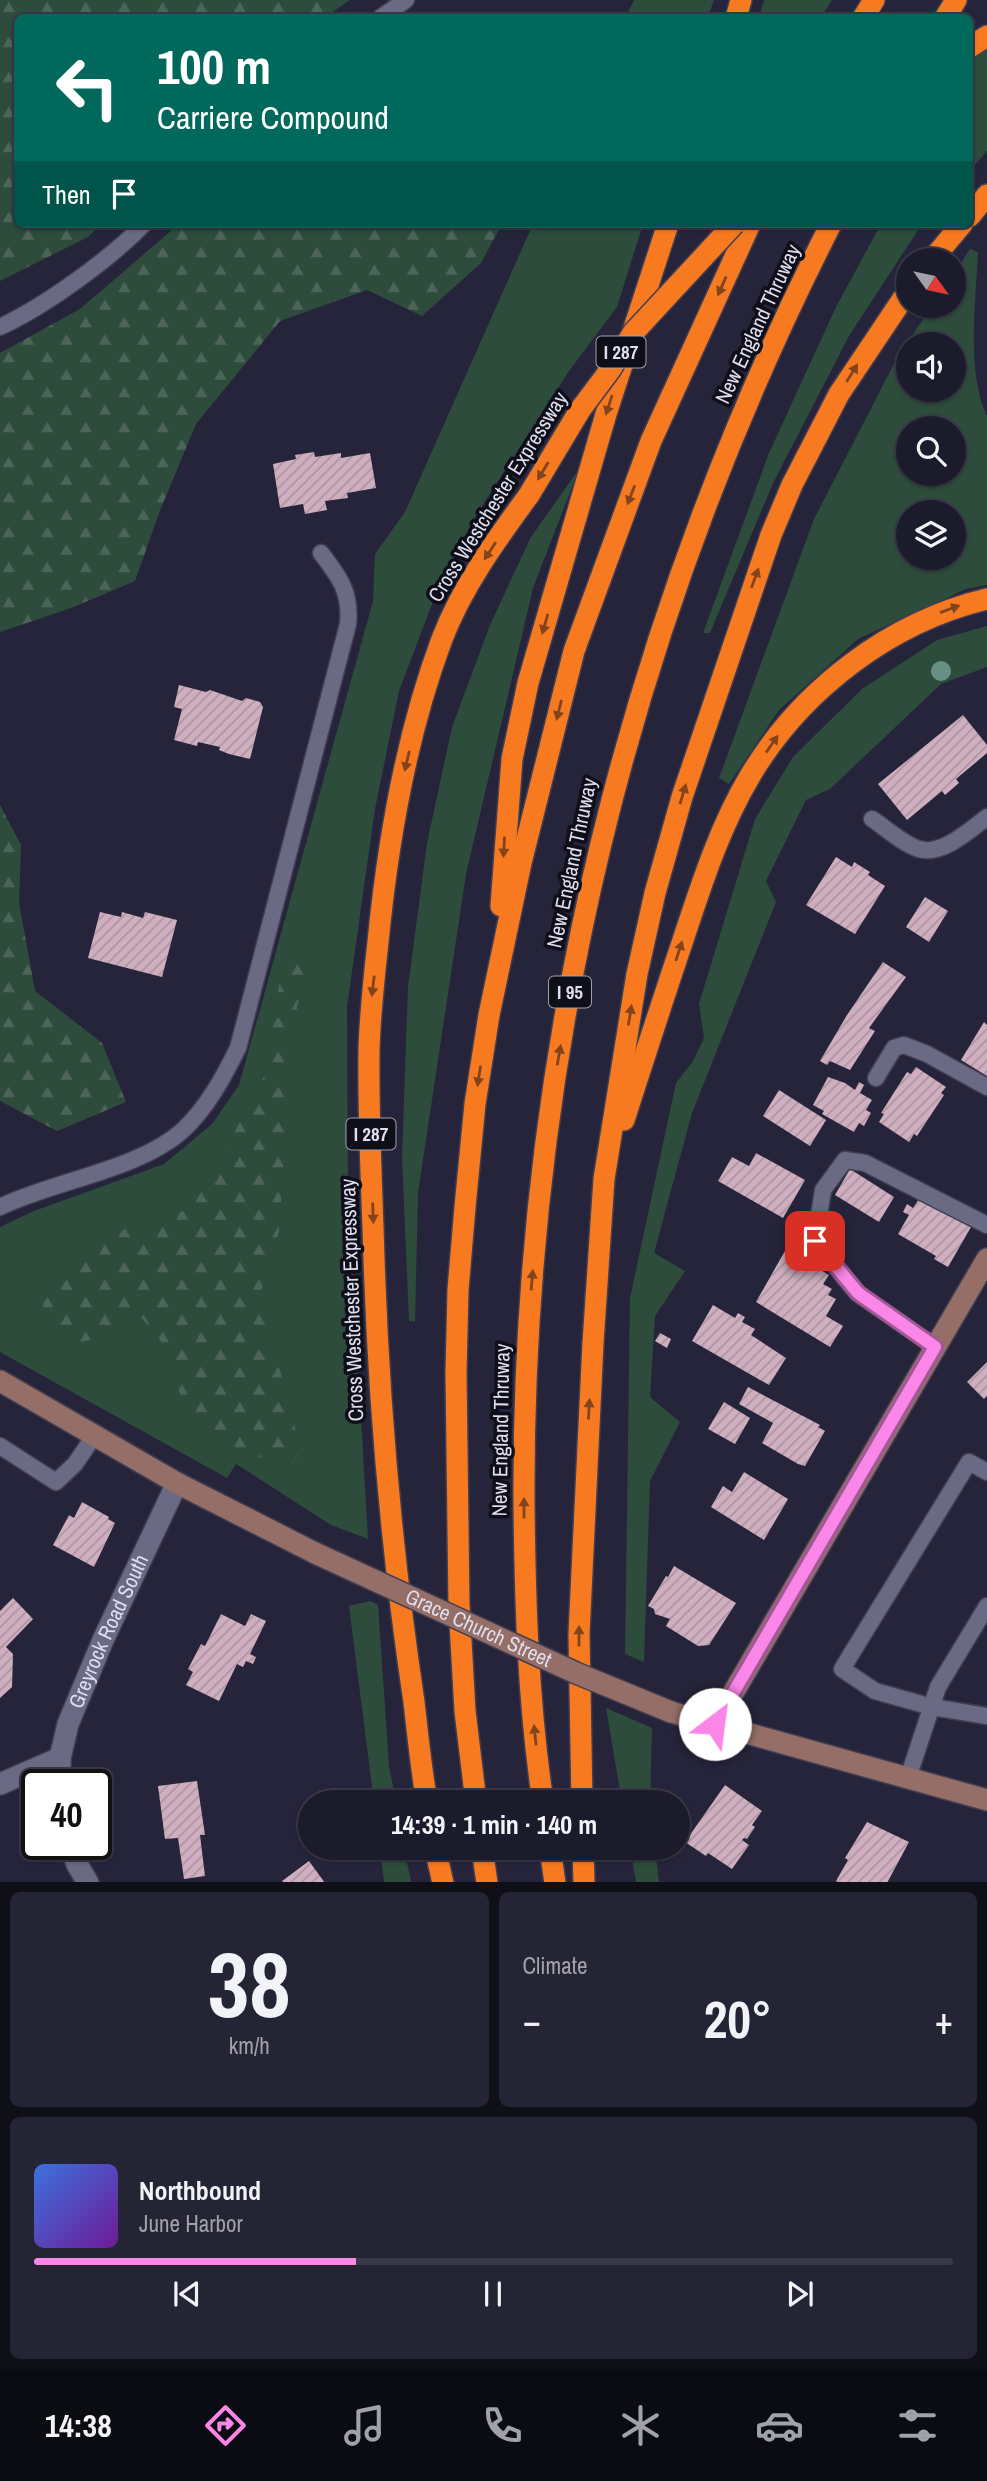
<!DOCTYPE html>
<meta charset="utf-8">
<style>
body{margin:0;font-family:"Archivo Narrow",sans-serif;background:#252434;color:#f1f3f6;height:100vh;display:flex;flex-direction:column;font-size:26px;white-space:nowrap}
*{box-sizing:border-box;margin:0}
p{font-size:23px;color:#a0a1a9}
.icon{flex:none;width:38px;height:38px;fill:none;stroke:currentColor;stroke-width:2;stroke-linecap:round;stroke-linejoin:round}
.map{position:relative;height:1882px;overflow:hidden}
.side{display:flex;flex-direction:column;gap:10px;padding:10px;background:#0f0f18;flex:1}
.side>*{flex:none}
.hud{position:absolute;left:14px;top:14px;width:959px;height:214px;border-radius:10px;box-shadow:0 2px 5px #0004,0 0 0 2px #3a3948;background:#00695c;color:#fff;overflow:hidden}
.needle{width:46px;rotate:123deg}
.fabs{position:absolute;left:896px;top:248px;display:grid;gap:14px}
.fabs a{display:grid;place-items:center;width:70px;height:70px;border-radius:50%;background:#1c1b2c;box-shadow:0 2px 5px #0004,0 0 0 2px #3a3948;font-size:35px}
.speed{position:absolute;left:21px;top:1769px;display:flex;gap:14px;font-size:35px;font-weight:700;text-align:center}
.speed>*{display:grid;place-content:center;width:91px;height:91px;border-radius:50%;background:#1c1b2c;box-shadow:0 2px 5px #0004,0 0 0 2px #3a3948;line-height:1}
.speed .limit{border:4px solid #111;border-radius:10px;background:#fff;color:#111}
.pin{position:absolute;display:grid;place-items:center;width:60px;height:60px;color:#fff;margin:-30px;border-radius:14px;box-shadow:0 4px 10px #0006}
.me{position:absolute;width:77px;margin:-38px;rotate:30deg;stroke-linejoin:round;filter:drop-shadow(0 0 5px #0008)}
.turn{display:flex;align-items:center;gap:24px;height:147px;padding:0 28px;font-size:32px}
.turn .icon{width:91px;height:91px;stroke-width:2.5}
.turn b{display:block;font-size:49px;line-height:60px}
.then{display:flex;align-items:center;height:66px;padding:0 28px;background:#0003;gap:14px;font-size:26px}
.big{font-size:52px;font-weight:800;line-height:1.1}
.side .card{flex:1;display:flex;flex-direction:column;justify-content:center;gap:10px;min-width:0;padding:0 24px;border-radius:10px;background:#252434}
.side .dial{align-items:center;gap:0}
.dial b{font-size:91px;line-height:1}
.song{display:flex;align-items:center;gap:21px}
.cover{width:84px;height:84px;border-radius:10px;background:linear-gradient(135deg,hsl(220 70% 55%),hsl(280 70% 35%))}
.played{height:7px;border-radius:4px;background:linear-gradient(90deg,#fa87e8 35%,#3a3948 35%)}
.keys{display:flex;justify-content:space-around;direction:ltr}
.heat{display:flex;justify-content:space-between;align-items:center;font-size:38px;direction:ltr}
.side .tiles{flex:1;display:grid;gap:10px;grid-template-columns:1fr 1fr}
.card:last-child{grid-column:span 2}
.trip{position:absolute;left:298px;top:1790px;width:392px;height:70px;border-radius:35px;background:#1c1b2c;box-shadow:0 2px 5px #0004,0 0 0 2px #3a3948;font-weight:800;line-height:70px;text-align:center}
.tabs{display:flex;height:112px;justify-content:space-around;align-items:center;background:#0b0b12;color:#a0a1a9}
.tabs .icon{width:49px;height:49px}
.tabs .current{color:#fa87e8}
.tabs b{font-size:32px;color:#f1f3f6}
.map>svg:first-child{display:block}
.green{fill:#2e4c3b;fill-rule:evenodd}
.forest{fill:url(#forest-firs)}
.building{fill:url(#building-hatch)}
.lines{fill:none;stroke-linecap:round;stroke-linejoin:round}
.lane-casing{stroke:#413e52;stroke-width:19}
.street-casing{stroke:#413e52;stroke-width:24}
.secondary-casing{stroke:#413e52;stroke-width:24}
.highway-casing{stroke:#413e52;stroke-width:24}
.lane{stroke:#6b6a85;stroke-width:16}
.street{stroke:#6b6a85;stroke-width:21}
.secondary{stroke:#956f67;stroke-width:21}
.highway{stroke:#f77a20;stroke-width:21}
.secondary-bridge-casing{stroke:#413e52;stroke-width:24;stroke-linecap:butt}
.highway-bridge-casing{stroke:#413e52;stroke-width:24;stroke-linecap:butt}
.secondary-bridge{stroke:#956f67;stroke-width:21}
.highway-bridge{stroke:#f77a20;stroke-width:21}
.tree{fill:#669182}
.oneway{fill:#83441c}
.route-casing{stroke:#a25897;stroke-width:18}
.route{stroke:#fa87e8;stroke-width:12}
.labels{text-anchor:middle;stroke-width:7;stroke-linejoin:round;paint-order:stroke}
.shield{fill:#0f0f19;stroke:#a1a0ae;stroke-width:2}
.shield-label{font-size:19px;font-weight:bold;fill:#dfdeee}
.street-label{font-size:21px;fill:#dfdeee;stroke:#0f0f19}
</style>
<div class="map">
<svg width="987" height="1883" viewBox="0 0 987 1883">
<defs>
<pattern id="forest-firs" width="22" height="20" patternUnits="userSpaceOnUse" patternTransform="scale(1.75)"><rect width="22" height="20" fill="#2e4c3b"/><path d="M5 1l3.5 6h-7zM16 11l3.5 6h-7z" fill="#4c6558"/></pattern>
<pattern id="building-hatch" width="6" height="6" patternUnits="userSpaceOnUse" patternTransform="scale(1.75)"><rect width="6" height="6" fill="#cfafbf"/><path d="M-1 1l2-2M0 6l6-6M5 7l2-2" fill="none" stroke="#ac94a1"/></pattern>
</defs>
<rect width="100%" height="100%" fill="#26243b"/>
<g class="green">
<path d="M634,0H714L708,17H626Z"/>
<path d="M764,0H832L821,17H759Z"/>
<path d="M987,31V151L970,170V62Z"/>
<path d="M533,224H643L617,307L569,371L473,520L435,596L399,691L375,809L347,1007L348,1195L368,1539L331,1525L236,1464L227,1478L0,1352V1227L34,1211L164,1164L212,1124L239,1085L373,601L375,554L405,512Z"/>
<path d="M881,224H922L849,336L773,483L710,633H703L769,453L836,307Z"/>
<path d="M970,249L978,252C976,300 966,373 987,416V585L966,589L858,639L779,710L729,784L719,778L814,519L897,358L932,306H954V274ZM908,345H954V390H908ZM908,429H954V474H908ZM908,513H954V558H908Z"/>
<path d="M579,469L533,588L466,874L418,1193L415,1322L409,1321L402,1157L408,987L427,843L452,727L490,625L531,537Z"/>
<path d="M987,626V667L941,684L830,789L806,800L766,881L776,902L692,1113L654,1253L685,1271L655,1316L650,1397L680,1422L650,1481L644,1662L625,1654L630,1298L676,1083L693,1061L704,1038L699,1004L755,819L793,757L862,689L937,640Z"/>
<path d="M370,1601L378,1605L389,1766L396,1802H374L349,1606Z"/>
<path d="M606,1708L652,1728L650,1802H622Z"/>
<path d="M380,1848H404L411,1882H384Z"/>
<path d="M630,1848H655L659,1882H636Z"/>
</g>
<g class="forest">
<path d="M0,0H350L325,17L18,18V224H101L88,237L0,281Z"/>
<path d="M179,224H502L481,263L422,316L367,290L280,321L196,424L159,513L135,581L71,608L0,632V353L80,309Z"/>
<path d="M0,805L21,845L19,903L35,991L102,1043L126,1102L57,1131L0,1101Z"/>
<path d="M300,950L308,959L292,1030L279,1232L260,1295L301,1450L292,1464L265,1460L207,1434L165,1370L166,1347L136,1311C107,1330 102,1344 64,1342L44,1321L43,1302L85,1255L131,1225L191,1209L219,1162L264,1076L282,968Z"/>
</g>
<g class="building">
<path d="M314,452L315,457L341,453V458L370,453L376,488L347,493L348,498L325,501L327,510L305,514L303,504L280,508L273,464L296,459L295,455Z"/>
<path d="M179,685L206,692L210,690L242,701L246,698L260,702L263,707L250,759L229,754L219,750L220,747L198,742L197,746L174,740L182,709L174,707Z"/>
<path d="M963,715L987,745V753L956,779L959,783L945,795L942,791L907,820L878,784Z"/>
<path d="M836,857L852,867L854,862L870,872L868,875L885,886L855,934L806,905Z"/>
<path d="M925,897L948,911L929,942L906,927Z"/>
<path d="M100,912L121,917L122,912L143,918L145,912L177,920L162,977L88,958Z"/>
<path d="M883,962L906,977L869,1028L875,1031L850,1070L830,1061L827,1065L820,1061L847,1015Z"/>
<path d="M984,1022L987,1025V1076L961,1060Z"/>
<path d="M916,1067L946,1087L941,1093L944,1095L917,1136L914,1134L909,1142L879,1122L884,1114L881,1113L907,1072L911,1074Z"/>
<path d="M828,1077L845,1083L855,1090L859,1082L864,1085L860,1093L872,1100L866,1110L871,1113L864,1126L859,1123L854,1132L822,1114L824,1111L813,1105Z"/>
<path d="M779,1090L826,1120L810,1146L763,1116Z"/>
<path d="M756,1153L805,1180L783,1218L718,1181L732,1157L749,1166Z"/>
<path d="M850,1169L894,1197L879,1222L835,1195Z"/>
<path d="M921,1196L971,1227L948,1267L934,1259L936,1256L898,1234L909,1215L903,1212L907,1204L913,1208Z"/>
<path d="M786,1249L829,1275L823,1284L832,1289L828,1295L836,1299L826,1316L843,1326L830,1347L756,1302Z"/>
<path d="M713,1305L735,1318L738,1313L745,1317L742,1322L755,1329L751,1335L786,1358L769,1385L692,1341Z"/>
<path d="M660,1333L671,1339L667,1348L655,1341Z"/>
<path d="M987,1362V1396L984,1399L967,1382Z"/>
<path d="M748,1387L820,1425L818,1427L825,1431L805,1466L798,1464L762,1443L773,1423L739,1404Z"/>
<path d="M724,1402L750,1418L735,1444L708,1429Z"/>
<path d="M744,1472L788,1499L764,1540L711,1507L723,1486L732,1492Z"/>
<path d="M82,1502L109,1517L108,1519L115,1523L94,1567L53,1545L69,1515L74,1518Z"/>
<path d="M674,1566L736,1603L709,1645L698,1646L666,1626L670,1619L655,1614L654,1609L648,1606L666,1576L668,1577Z"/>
<path d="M13,1598L33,1619L6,1647L13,1654L12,1687L0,1698V1611Z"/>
<path d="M221,1614L245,1626L251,1614L266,1621L250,1654L256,1657L253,1664L246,1661L243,1667L237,1664L219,1701L186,1685L193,1672L188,1669L201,1644L205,1646Z"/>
<path d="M197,1781L205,1835H200L205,1876L184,1879L178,1838L165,1839L158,1786Z"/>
<path d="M725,1785L762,1811L752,1825L755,1827L747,1839L744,1838L742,1840L749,1845L732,1869L708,1853L706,1856L685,1842Z"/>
<path d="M867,1822L909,1842L887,1883H839L836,1881L848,1860L845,1858Z"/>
<path d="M309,1861L325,1883H284L282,1881Z"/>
</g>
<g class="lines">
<defs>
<g id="lane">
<path d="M380,18L406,0"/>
<path d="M0,327C45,306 109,260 144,224"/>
<path d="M872,819C886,828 903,844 919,849C942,856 970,830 987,817"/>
<path d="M876,1078L894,1048L904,1045L927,1054L987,1087"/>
<path d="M0,1207C53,1181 138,1170 182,1131C207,1108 223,1078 238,1048L348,624C351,592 340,578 321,553"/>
<path d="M935,1347L857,1293L815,1241L823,1190L845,1160L865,1163L987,1225"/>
<path d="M0,1446L56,1482L75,1464L94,1436"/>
<path d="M987,1472L969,1462L842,1669L875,1691L932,1707L987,1716"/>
<path d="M908,1778L938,1687L987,1606"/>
</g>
<g id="street">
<path d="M0,1784L60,1758"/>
<path id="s1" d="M60,1785V1758L68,1724L103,1640L177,1483"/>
<path d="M70,1844L77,1864L88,1883"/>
</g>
<g id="secondary">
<path d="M0,1381L177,1483L315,1553"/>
<path d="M671,1712L987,1800"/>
<path d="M715,1724L987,1259"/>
</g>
<g id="highway">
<path d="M736,18L741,0"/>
<path d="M863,18L874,0"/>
<path d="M945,18L956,0"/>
<path d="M970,47L987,36"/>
<path d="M970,216L987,195"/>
<path d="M931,261L962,224"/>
<path d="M501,906L512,759L528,683L606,414L668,224"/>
<path d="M624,1120C643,1061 662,1002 682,943C701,886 719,828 750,776C801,690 890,622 987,599"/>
<path d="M427,1802C421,1769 418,1736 414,1702C392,1555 379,1408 374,1259C372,1189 368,1119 369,1050C370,1013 374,978 378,942C388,840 406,735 442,639C462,587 496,540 529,495"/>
<path d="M476,1802L465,1711L459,1605L456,1373L458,1290L465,1207L475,1104L489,1015L521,863L574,651L651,441L750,224"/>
<path d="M543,1802C528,1702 525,1602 524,1501C522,1054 629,621 831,224"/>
<path d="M582,1802L579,1634L593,1343L604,1179L637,974L655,893L682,797L771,535L792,485L839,394L908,291"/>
<path d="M435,1848L443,1883"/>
<path d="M482,1848L487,1883"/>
<path d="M550,1848L555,1883"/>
<path d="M583,1848L584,1883"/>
</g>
</defs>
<use href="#lane" class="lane-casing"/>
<use href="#street" class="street-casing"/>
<use href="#secondary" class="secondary-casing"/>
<use href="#highway" class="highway-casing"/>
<use href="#lane" class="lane"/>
<use href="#street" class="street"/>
<use href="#secondary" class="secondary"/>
<use href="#highway" class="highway"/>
<defs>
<g id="secondary-bridge">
<path id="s2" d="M315,1553L576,1673L671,1712"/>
</g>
<path id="highway-bridge" d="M529,495L580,410L610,370L633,333L734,224"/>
</defs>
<use href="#secondary-bridge" class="secondary-bridge-casing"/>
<use href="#highway-bridge" class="highway-bridge-casing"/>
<use href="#secondary-bridge" class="secondary-bridge"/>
<use href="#highway-bridge" class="highway-bridge"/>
</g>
<circle class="tree" cx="941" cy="671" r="10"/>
<defs><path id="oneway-solid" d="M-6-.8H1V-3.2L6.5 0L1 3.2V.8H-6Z" transform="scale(1.75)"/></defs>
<g class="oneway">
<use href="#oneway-solid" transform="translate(722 286) rotate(114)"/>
<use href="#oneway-solid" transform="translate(852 373) rotate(-58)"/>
<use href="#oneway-solid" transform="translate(609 405) rotate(108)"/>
<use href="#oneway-solid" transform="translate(543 471) rotate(121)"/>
<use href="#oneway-solid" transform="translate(631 495) rotate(111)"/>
<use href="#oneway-solid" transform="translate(490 551) rotate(123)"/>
<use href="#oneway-solid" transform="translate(755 578) rotate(-70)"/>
<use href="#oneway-solid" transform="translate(950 609) rotate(-20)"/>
<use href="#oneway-solid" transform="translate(545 624) rotate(106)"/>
<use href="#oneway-solid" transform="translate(559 710) rotate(104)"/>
<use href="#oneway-solid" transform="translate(772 744) rotate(-55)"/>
<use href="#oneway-solid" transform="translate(407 761) rotate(103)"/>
<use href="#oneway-solid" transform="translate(683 794) rotate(-73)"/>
<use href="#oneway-solid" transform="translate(504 847) rotate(93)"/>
<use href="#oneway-solid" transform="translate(679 951) rotate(-72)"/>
<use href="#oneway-solid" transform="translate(373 986) rotate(97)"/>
<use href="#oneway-solid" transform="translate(630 1015) rotate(-81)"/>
<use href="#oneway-solid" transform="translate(559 1055) rotate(-80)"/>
<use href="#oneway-solid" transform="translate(479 1076) rotate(99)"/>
<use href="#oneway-solid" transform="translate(373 1213) rotate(88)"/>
<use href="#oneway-solid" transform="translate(532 1280) rotate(-85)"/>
<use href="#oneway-solid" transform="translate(589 1409) rotate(-87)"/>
<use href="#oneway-solid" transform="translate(524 1508) rotate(-90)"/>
<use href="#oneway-solid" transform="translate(579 1636) rotate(-90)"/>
<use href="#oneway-solid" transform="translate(535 1735) rotate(-96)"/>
</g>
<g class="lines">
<defs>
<path id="route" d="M715,1724L935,1347L858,1293L815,1241"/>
</defs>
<use href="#route" class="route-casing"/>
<use href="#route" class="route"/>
</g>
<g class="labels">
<g class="shield">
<rect x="596.5" y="336.5" width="49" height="31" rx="5"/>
<rect x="549" y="976.5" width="42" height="31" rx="5"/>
<rect x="346.5" y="1118.5" width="49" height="31" rx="5"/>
</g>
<g class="shield-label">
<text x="621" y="359">I 287</text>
<text x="570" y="999">I 95</text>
<text x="371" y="1141">I 287</text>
</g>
<g class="street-label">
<text transform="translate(758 324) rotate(-65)" y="7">New England Thruway</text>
<text transform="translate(498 497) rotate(-58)" y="7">Cross Westchester Expressway</text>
<text transform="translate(572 863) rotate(-78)" y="7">New England Thruway</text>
<text transform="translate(352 1300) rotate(-92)" y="7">Cross Westchester Expressway</text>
<text transform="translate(501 1430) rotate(-89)" y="7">New England Thruway</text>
<text dy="7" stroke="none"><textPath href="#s2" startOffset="180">Grace Church Street</textPath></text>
<text dy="7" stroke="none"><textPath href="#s1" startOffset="163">Greyrock Road South</textPath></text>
</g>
</g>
</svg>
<div class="fabs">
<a><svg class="needle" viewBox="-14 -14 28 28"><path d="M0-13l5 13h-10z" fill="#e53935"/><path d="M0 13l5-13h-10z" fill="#a0a1a9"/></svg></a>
<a><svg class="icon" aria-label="sound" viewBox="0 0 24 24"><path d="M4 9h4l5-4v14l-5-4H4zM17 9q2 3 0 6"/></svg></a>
<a><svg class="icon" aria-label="search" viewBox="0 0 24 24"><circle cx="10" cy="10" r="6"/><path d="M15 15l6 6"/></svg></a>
<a><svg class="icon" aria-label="layers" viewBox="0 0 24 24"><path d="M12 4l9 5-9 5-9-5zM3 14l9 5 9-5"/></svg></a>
</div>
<div class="speed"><div class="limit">40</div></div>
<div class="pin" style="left:815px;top:1241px;background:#d93025"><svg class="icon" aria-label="arrive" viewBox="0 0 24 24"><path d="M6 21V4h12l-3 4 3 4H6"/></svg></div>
<svg class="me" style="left:715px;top:1724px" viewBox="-20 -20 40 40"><circle r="19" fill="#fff"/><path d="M0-13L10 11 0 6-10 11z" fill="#fa87e8"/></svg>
<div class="trip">14:39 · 1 min · 140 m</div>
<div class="hud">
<div class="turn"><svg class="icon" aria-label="left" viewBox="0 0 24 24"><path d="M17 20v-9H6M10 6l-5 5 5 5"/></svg><div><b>100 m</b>Carriere Compound</div></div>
<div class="then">Then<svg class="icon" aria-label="arrive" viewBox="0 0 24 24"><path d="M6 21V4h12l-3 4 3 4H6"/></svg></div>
</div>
</div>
<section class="side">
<div class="tiles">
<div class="card dial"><b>38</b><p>km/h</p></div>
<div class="card"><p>Climate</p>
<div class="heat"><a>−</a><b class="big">20°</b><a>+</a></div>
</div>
<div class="card">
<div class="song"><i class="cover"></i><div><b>Northbound</b><p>June Harbor</p></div></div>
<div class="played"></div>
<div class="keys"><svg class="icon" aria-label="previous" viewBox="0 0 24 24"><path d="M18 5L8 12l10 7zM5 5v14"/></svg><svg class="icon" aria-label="pause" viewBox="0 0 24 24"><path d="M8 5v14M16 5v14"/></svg><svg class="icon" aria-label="next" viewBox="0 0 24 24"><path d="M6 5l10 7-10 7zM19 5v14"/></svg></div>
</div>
</div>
</section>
<nav class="tabs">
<b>14:38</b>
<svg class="icon current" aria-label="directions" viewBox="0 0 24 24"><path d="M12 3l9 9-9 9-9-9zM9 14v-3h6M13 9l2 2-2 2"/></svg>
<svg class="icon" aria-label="music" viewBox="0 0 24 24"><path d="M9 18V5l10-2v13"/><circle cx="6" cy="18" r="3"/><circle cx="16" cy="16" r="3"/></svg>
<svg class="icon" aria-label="phone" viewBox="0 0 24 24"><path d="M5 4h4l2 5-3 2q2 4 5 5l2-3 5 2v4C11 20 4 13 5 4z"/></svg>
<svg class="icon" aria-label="climate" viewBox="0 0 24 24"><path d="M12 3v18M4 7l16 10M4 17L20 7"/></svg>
<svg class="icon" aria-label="car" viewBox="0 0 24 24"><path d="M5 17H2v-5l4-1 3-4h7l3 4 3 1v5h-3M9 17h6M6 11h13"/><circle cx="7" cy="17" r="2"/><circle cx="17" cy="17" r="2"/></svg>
<svg class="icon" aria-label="filters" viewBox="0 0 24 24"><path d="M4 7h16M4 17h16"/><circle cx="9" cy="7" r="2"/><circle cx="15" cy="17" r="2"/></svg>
</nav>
